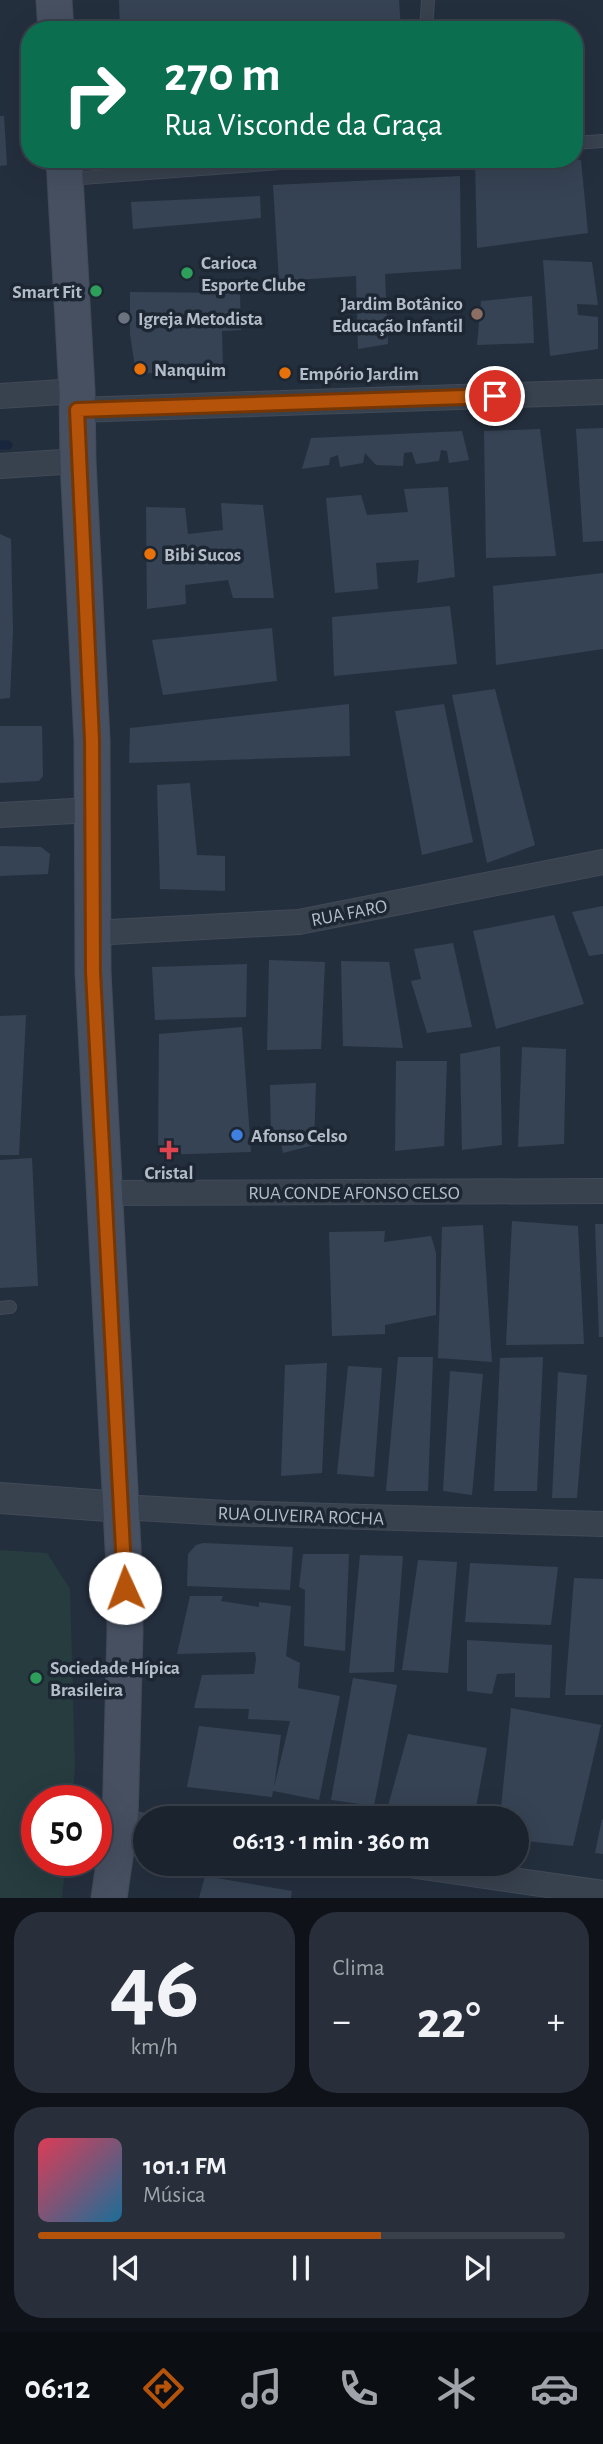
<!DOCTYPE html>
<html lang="pt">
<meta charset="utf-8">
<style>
body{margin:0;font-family:"Alegreya Sans",sans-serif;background:#282f3a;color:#f1f3f6;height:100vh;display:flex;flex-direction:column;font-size:26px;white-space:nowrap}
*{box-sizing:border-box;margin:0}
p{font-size:23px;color:#a0a4aa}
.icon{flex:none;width:38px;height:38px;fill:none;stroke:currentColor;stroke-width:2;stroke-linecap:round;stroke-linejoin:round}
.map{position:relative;height:1898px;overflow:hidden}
.drawer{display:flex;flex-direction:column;gap:14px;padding:14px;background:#0f1319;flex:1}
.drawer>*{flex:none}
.banner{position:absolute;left:21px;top:21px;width:562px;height:147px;border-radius:28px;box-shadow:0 7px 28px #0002,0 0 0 2px #39404a;background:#0b6e4f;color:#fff;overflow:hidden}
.speed{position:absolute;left:21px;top:1785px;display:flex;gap:14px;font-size:35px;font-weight:700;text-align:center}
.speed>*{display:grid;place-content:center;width:91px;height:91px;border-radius:50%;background:#1b232e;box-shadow:0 7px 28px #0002,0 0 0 2px #39404a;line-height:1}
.speed .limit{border:10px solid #d22;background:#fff;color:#111}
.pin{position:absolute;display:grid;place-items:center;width:60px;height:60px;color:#fff;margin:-30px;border:4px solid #fff;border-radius:50%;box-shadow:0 2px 7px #0007}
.me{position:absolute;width:77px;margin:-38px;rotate:358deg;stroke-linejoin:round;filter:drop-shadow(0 0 5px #0008)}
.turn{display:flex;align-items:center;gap:24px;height:147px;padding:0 28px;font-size:32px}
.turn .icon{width:91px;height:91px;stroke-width:2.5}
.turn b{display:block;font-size:49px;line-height:60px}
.big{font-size:52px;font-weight:700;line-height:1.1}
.drawer .tile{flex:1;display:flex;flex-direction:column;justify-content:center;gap:10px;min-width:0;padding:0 24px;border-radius:28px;background:#282f3a}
.drawer .dial{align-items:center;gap:0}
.dial b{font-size:91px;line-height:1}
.song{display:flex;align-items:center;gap:21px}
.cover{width:84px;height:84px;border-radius:10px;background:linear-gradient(135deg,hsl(350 70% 55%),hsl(200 70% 35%))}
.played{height:7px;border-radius:4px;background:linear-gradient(90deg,#b45309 65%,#39404a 65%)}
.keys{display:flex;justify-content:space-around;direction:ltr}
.heat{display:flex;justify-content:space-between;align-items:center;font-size:38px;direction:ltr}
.drawer .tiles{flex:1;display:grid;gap:14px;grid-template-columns:1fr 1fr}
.tile:last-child{grid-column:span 2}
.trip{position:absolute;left:133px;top:1806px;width:396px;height:70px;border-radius:35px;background:#1b232e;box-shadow:0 7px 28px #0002,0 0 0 2px #39404a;font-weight:700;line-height:70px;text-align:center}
.tab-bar{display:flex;height:112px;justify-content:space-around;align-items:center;background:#0b0e12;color:#a0a4aa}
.tab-bar .icon{width:49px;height:49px}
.tab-bar .active{color:#b45309}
.tab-bar b{font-size:32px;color:#f1f3f6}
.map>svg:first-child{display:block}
.pitch{fill:#263c3f}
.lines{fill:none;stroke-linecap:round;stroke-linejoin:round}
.stream{stroke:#17263c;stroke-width:9}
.building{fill:#364354}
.service-casing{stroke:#414a57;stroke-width:14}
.minor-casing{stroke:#414a57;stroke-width:26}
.tertiary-casing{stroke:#414a57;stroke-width:32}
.secondary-casing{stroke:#414a57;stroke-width:37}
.service{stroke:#38414e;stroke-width:12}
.minor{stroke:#38414e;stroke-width:24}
.tertiary{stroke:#38414e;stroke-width:30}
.secondary{stroke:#465061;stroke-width:35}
.route-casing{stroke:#753606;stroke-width:18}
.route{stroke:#b45309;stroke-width:12}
.leisure-dot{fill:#2e9e5b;stroke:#1d2633;stroke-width:2.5}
.education-dot{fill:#8d6e63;stroke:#1d2633;stroke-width:2.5}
.worship-dot{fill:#6b7280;stroke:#1d2633;stroke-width:2.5}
.food-dot{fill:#e8710a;stroke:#1d2633;stroke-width:2.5}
.shop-dot{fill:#3f7fe0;stroke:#1d2633;stroke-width:2.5}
.health-dot{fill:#e0444e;stroke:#1d2633;stroke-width:2.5}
.labels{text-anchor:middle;stroke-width:7;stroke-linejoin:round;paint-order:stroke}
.poi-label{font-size:19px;font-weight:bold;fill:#b4bcc9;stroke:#1d2633;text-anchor:start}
.street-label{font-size:19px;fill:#b4bcc9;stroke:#1d2633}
</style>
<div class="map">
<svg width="603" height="1898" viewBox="0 0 603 1898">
<rect width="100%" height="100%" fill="#242f3e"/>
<path class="pitch" d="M0,1550L47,1553L70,1589L75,1768L72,1801H37V1860H66L62,1898H0Z"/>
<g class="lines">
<path class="stream" d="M0,445H8"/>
</g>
<g class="building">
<path d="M119,0H399L401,29L120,30Z"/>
<path d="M0,116H4L7,165L0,166Z"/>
<path d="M123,159H173V161L124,164Z"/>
<path d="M581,160L588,233L477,248L475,162Z"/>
<path d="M460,176L461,269L385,274L388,344L358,349L356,276L279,281L273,185Z"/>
<path d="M260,196L261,218L133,229L131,202Z"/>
<path d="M543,260L592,262L598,305L577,304L578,315L598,317V349L550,356Z"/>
<path d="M130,292L240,293L241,330L222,331L223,369L136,374L130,334Z"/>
<path d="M532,296L534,343L477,345L481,301Z"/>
<path d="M603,428V541L583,542L576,429Z"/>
<path d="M540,429L556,556L486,558L484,431Z"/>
<path d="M462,431L469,460L449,463L447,451L441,450L439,461L416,464L412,452L404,453L403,466L376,465L365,453L363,463L340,467L338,455L330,458L329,465L302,469L311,438Z"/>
<path d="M448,487L455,577L417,583L419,560L376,563L378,589L335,593L326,498L361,495L367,515L408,512L404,489Z"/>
<path d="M221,503L263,505L274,598H233L228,580L185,585L186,604L147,609L146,507L185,508L188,534L223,530Z"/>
<path d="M0,534L11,539L13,632L10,698L0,699Z"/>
<path d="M603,573V649L496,665L493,586Z"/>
<path d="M450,606L457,664L334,676L332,617Z"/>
<path d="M272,628L277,681L163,695L152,640Z"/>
<path d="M495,689L535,845L487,863L452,695Z"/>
<path d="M349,704L350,756L129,763L130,728Z"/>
<path d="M444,704L473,842L422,855L395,711Z"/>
<path d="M0,726H42L43,776L39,781L0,783Z"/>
<path d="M190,783L197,855L225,856V891L160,889L157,785Z"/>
<path d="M0,846L41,847L50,854L48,874L0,876Z"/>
<path d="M603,906V954L589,956L572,912Z"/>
<path d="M554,915L584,1004L496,1029L473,931Z"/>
<path d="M453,943L472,1027L427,1033L411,981L421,979L414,949Z"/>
<path d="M269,960L325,962L321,1049L267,1050Z"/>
<path d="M341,961L389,962L403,1048L343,1046Z"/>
<path d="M247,964L246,1017L155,1020L152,967Z"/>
<path d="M26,1015L19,1155H0V1016Z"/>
<path d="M242,1027L251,1152L158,1155L159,1034Z"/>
<path d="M500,1046L502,1145L462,1150L460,1054Z"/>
<path d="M522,1047L566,1049L564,1144L518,1147Z"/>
<path d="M396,1061H447L444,1146L395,1151Z"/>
<path d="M316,1083L314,1145L283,1153L280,1139L271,1141L270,1085Z"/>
<path d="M32,1158L38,1286L0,1288V1160Z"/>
<path d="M512,1221L578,1226L584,1344L506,1345Z"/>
<path d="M595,1224H603V1337H599Z"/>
<path d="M483,1225L492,1362L438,1358L442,1227Z"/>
<path d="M385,1231L384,1242L431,1236L436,1253V1315L385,1325V1334L332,1336L329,1232Z"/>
<path d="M398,1357H433L428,1491H386Z"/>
<path d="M543,1357L537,1491H494L500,1358Z"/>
<path d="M327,1363L322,1473L281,1476L285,1365Z"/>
<path d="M348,1366L382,1368L374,1477L337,1474Z"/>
<path d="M450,1371L483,1374L472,1495L443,1491Z"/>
<path d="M558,1372L587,1375L577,1498H552Z"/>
<path d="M203,1543L293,1547L290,1590L187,1586L188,1554L196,1545Z"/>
<path d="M303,1554H349L345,1651L304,1646L305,1590L299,1587Z"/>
<path d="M360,1555L403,1556L394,1672L349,1673Z"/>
<path d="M418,1560L457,1562L448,1673L402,1670Z"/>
<path d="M470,1563L558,1567L551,1625L465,1622Z"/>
<path d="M574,1578L603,1579V1695H565Z"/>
<path d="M190,1596H223L221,1601L259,1607V1602L291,1606L286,1656L300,1663L298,1688L340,1696L319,1800L273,1791L272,1797L187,1787L199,1726L281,1735L274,1787L290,1721L248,1719L249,1709L194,1708L202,1675L254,1674L256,1659L255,1652L177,1654Z"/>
<path d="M467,1640L552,1645L550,1698L515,1697V1673L497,1674L492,1694L467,1691Z"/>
<path d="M353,1678L397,1685L374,1806L331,1800Z"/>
<path d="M511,1708L601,1725L573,1846L516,1840V1818H500Z"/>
<path d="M408,1734L487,1748L474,1818H460L388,1806Z"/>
<path d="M602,1819L603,1820V1854L595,1853Z"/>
<path d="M205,1876L292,1891L291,1898H199Z"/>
</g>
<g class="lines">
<defs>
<g id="service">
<path d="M426,30L428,0"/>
<path d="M574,143L603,141"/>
<path d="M69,179L335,159"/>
<path d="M0,1308L10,1307"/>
</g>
<g id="minor">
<path d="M0,396L77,391"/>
<path d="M77,410L603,392"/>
<path d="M0,466L78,461"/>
<path d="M0,815L92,810"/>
<path d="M92,933L299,922L603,862"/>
<path d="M106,1193L603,1191"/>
<path d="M121,1507L226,1513L603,1524"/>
<path d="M120,1823L145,1826"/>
<path d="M402,1864L603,1893"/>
</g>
<path id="tertiary" d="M0,1498L121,1507"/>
<g id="secondary">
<path d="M54,0L56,30"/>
<path d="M64,159L77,391L78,461L92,740L93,972L124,1567L125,1631L120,1823L109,1898"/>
</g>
</defs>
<use href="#service" class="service-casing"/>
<use href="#minor" class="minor-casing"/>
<use href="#tertiary" class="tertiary-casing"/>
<use href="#secondary" class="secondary-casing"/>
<use href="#service" class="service"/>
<use href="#minor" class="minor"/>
<use href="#tertiary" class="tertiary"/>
<use href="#secondary" class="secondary"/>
</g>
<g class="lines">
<defs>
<path id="route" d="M125,1588L93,972L92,740L77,410L495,396"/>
</defs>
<use href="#route" class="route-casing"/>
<use href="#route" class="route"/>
</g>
<g class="leisure-dot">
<circle cx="187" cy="273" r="7"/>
<circle cx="96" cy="291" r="7"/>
<circle cx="36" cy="1678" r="7"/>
</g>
<circle class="education-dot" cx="477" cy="314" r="7"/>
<circle class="worship-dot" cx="124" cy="318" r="7"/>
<g class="food-dot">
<circle cx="140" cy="369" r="7"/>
<circle cx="285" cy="373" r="7"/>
<circle cx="150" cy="554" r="7"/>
</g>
<circle class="shop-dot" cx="237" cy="1135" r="7"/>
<path class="health-dot" d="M165.5 1139.5h7v7h7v7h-7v7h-7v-7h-7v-7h7z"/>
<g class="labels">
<g class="poi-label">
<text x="201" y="269">Carioca<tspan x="201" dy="22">Esporte Clube</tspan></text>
<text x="82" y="298" text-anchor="end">Smart Fit</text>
<text x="463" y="310" text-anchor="end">Jardim Botânico<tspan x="463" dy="22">Educação Infantil</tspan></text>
<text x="138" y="325">Igreja Metodista</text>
<text x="154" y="376">Nanquim</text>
<text x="299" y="380">Empório Jardim</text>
<text x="164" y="561">Bibi Sucos</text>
<text x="251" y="1142">Afonso Celso</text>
<text x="169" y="1179" text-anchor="middle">Cristal</text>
<text x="50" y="1674">Sociedade Hípica<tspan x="50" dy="22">Brasileira</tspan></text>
</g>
<g class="street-label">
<text transform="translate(349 912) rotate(-11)" y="7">RUA FARO</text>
<text x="354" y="1199">RUA CONDE AFONSO CELSO</text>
<text transform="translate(301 1515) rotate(2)" y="7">RUA OLIVEIRA ROCHA</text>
</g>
</g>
</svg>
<div class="speed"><div class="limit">50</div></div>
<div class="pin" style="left:495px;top:396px;background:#d93025"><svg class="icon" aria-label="arrive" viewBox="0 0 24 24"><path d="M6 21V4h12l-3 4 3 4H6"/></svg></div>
<svg class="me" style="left:125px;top:1588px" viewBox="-20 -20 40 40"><circle r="19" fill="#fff"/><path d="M0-13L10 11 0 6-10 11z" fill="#b45309"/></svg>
<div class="trip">06:13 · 1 min · 360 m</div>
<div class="banner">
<div class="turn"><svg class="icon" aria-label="right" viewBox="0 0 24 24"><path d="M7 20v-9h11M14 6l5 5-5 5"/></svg><div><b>270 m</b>Rua Visconde da Graça</div></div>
</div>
</div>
<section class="drawer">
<div class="tiles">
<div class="tile dial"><b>46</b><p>km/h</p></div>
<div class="tile"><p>Clima</p>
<div class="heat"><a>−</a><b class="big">22°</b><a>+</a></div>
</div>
<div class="tile">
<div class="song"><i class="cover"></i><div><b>101.1 FM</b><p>Música</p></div></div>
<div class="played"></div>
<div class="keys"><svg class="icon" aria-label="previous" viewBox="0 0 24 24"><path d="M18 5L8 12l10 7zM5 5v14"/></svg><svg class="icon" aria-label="pause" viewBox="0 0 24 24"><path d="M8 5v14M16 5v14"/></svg><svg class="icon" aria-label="next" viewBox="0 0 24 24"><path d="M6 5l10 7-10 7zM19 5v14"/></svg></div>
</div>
</div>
</section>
<nav class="tab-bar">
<b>06:12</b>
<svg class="icon active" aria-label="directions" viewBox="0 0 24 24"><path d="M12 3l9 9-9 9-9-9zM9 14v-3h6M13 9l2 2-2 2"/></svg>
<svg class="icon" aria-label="music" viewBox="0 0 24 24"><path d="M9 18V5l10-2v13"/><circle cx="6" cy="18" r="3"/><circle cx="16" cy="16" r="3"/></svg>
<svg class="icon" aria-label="phone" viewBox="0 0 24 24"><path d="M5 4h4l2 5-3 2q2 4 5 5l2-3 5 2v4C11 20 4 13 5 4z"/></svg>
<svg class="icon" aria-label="climate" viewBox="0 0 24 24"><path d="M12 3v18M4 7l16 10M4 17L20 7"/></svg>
<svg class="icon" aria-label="car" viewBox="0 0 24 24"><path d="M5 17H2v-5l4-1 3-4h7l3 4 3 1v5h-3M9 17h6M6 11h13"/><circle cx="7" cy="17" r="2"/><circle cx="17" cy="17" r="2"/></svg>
</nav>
